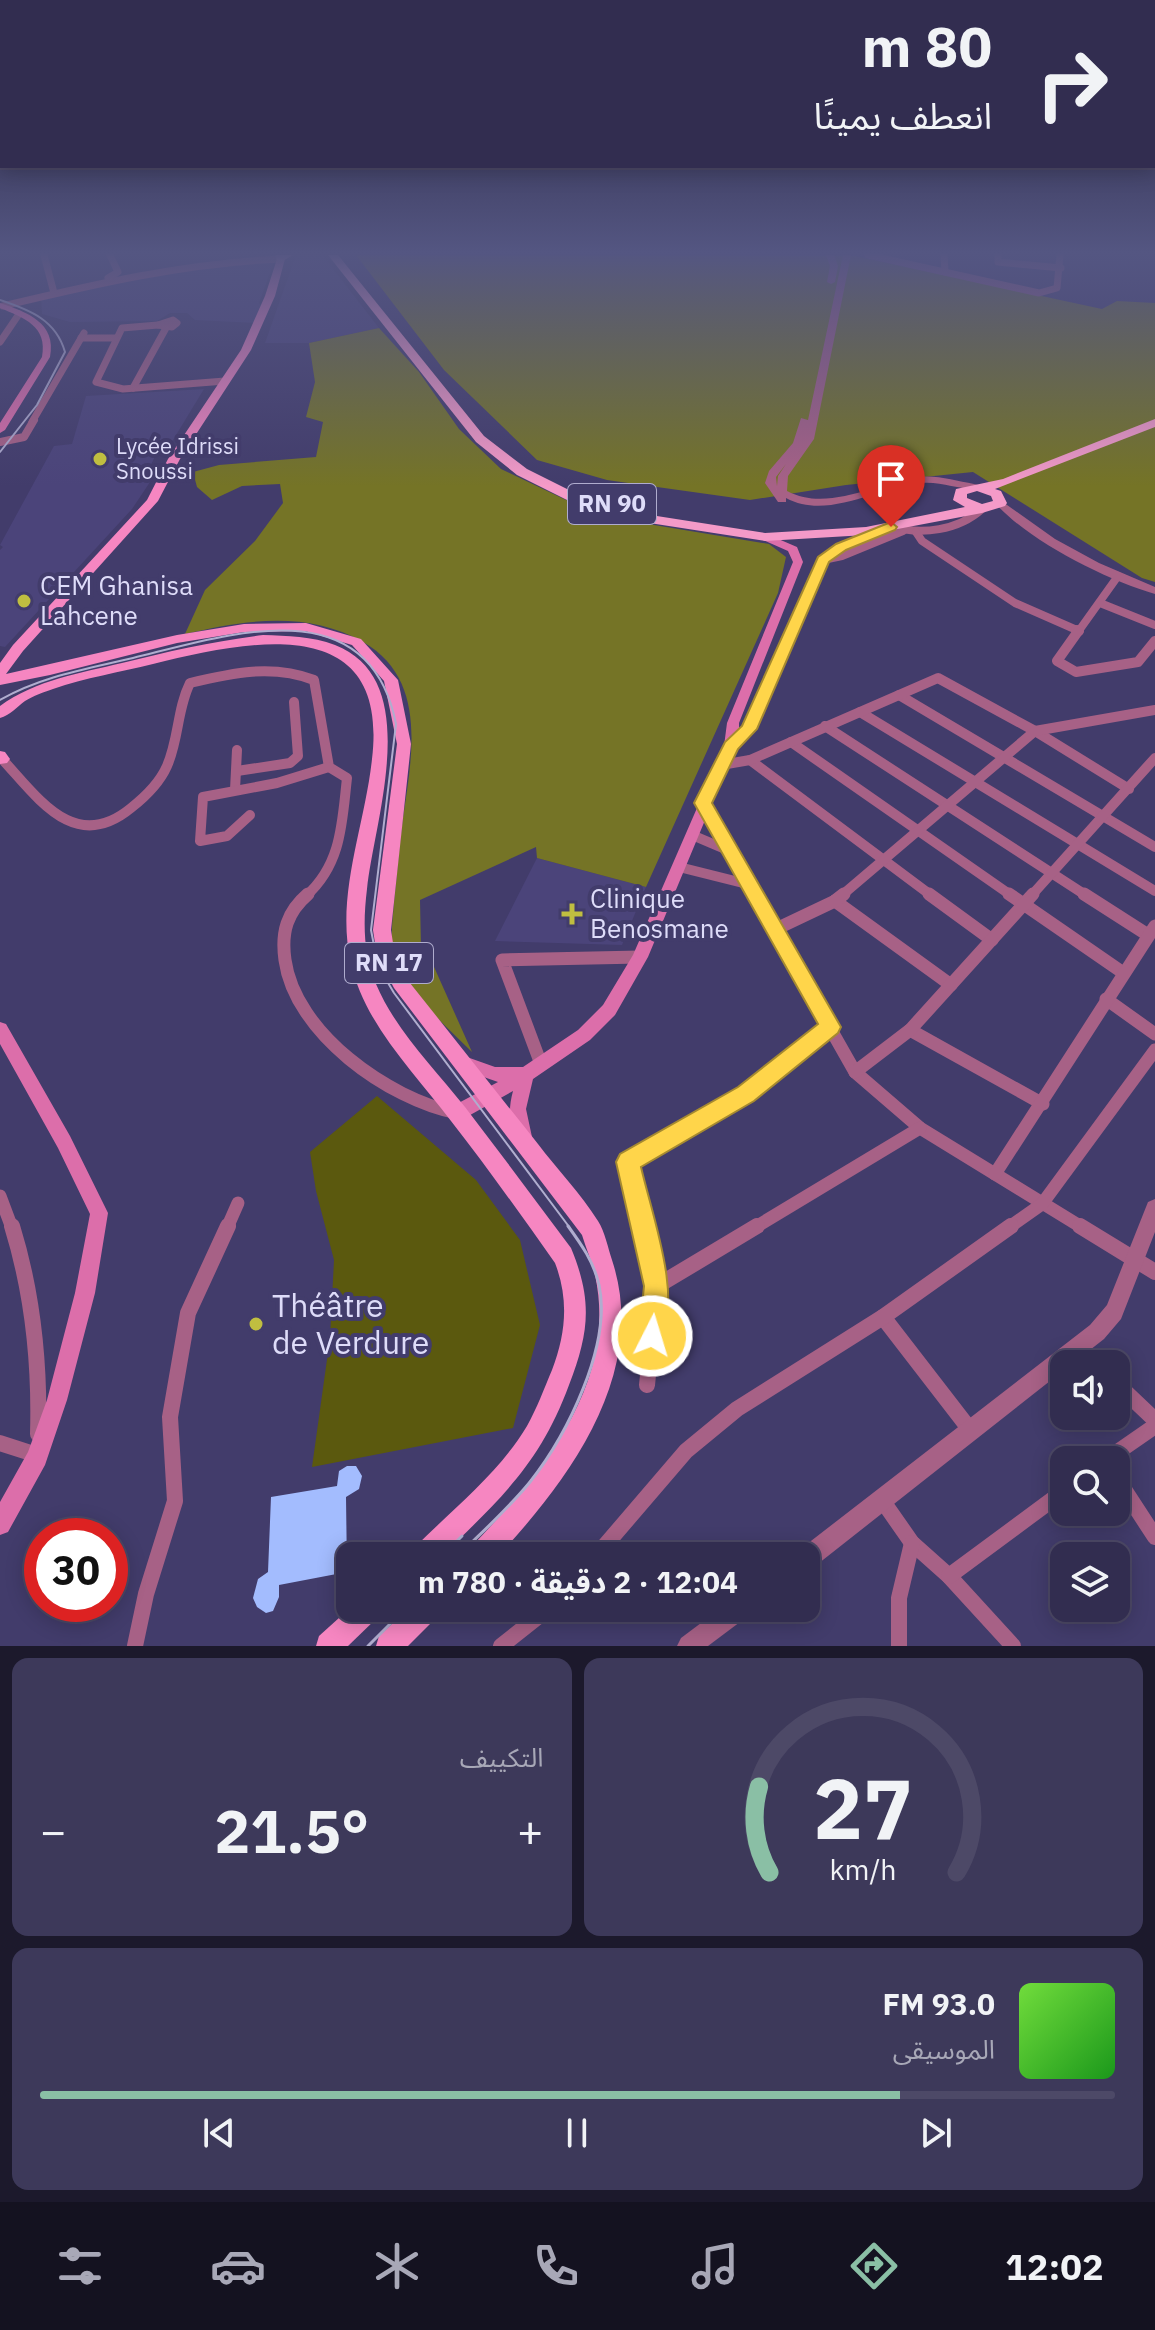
<!DOCTYPE html>
<html lang="ar">
<meta charset="utf-8">
<style>
body{margin:0;font-family:"IBM Plex Sans","Noto Sans Arabic",sans-serif;background:#3d395a;color:#f1f3f6;direction:rtl;height:100vh;display:flex;flex-direction:column;font-size:30px;white-space:nowrap}
*{box-sizing:border-box;margin:0}
p{font-size:26px;color:#a8a8b7}
.icon{flex:none;width:44px;height:44px;fill:none;stroke:currentColor;stroke-width:2;stroke-linecap:round;stroke-linejoin:round}
.map{position:relative;height:1646px;overflow:hidden;direction:ltr}
.panel{display:flex;flex-direction:column;gap:12px;padding:12px;background:#1c192c;flex:1}
.panel>*{flex:none}
.top-card{position:absolute;left:0px;top:0px;width:1156px;height:168px;box-shadow:0 4px 20px #0003,0 0 0 2px #4d4967;direction:rtl;background:#322d50;color:#f1f3f6;overflow:hidden}
.tools{position:absolute;left:1050px;top:1350px;display:grid;gap:16px}
.tools a{display:grid;place-items:center;width:80px;height:80px;border-radius:16px;background:#322d50;box-shadow:0 4px 20px #0003,0 0 0 2px #4d4967;font-size:40px}
.speed{position:absolute;left:24px;top:1518px;display:flex;gap:16px;font-size:40px;font-weight:700;text-align:center}
.speed>*{display:grid;place-content:center;width:104px;height:104px;border-radius:50%;background:#322d50;box-shadow:0 4px 20px #0003,0 0 0 2px #4d4967;line-height:1}
.speed .limit{border:12px solid #d22;background:#fff;color:#111}
.pin{position:absolute;display:grid;place-items:center;width:68px;height:68px;color:#fff;margin:-82px -34px;border-radius:50% 50% 50% 0;rotate:-45deg;box-shadow:0 0 8px #0007}
.pin .icon{rotate:45deg}
.me{position:absolute;width:88px;margin:-44px;rotate:5deg;stroke-linejoin:round;filter:drop-shadow(0 0 6px #0008)}
.turn{display:flex;align-items:center;gap:28px;height:168px;padding:0 32px;font-size:36px}
.turn .icon{width:104px;height:104px;stroke-width:2.5}
.turn b{display:block;font-size:56px;line-height:68px}
.big{font-size:60px;font-weight:700;line-height:1.1}
.panel .tile{flex:1;display:flex;flex-direction:column;justify-content:center;gap:12px;min-width:0;padding:0 28px;border-radius:16px;background:#3d395a}
.panel .dial{align-items:center;gap:0}
.dial svg{height:208px;overflow:visible;fill:none;stroke:#4d4967;stroke-width:7;stroke-linecap:round;text-anchor:middle}
.dial text{fill:#f1f3f6;stroke:none}
.song{display:flex;align-items:center;gap:24px}
.cover{width:96px;height:96px;border-radius:12px;background:linear-gradient(135deg,hsl(100 70% 55%),hsl(120 70% 35%))}
.played{height:8px;border-radius:4px;background:linear-gradient(90deg,#8abfa5 80%,#4d4967 80%)}
.keys{display:flex;justify-content:space-around;direction:ltr}
.heat{display:flex;justify-content:space-between;align-items:center;font-size:44px;direction:ltr}
.panel .tiles{flex:1;display:grid;gap:12px;grid-template-columns:1fr 1fr}
.tile:last-child{grid-column:span 2}
.trip{position:absolute;left:336px;top:1542px;width:484px;height:80px;border-radius:16px;background:#322d50;box-shadow:0 4px 20px #0003,0 0 0 2px #4d4967;font-weight:700;line-height:80px;text-align:center;direction:rtl}
.tab-bar{display:flex;height:128px;justify-content:space-around;align-items:center;background:#141220;color:#a8a8b7}
.tab-bar .icon{width:56px;height:56px}
.tab-bar .selected{color:#8abfa5}
.tab-bar b{font-size:36px;color:#f1f3f6}
.map>svg:first-child{display:block}
.built{fill:#4b447a}
.green{fill:#5b590e}
.forest{fill:#757426}
.building{fill:#a3bcfe}
.lines{fill:none;stroke-linecap:round;stroke-linejoin:round}
.minor-far4{stroke:#a76186;stroke-width:7}
.minor-far3{stroke:#a76186;stroke-width:8}
.minor-far2{stroke:#a76186;stroke-width:10}
.minor-far1{stroke:#a76186;stroke-width:13}
.minor{stroke:#a76186;stroke-width:16}
.tertiary{fill:#a76186;fill-rule:evenodd}
.secondary{fill:#dc6eaa;fill-rule:evenodd}
.primary{fill:#f686c1;fill-rule:evenodd}
.trunk{fill:#f49ac8;fill-rule:evenodd}
.tram-far1{stroke:#b0adcf;stroke-width:2}
.tram{stroke:#b0adcf;stroke-width:3}
.route{fill:#ffd54a;stroke:#a68a30;stroke-width:2}
.poi-dot{fill:#c0be40;stroke:#423c6b;stroke-width:3}
.labels{text-anchor:middle;stroke-width:8;stroke-linejoin:round;paint-order:stroke}
.far-poi-label{font-size:22px;fill:#dedcf9;stroke:#423c6b;text-anchor:start}
.shield{fill:#423c6b;stroke:#afacce;stroke-width:2}
.shield-label{font-size:24px;font-weight:bold;fill:#dedcf9}
.poi-label{font-size:26px;fill:#dedcf9;stroke:#423c6b;text-anchor:start}
.near-poi-label{font-size:32px;fill:#dedcf9;stroke:#423c6b;text-anchor:start}
</style>
<div class="map">
<svg width="1155" height="1646" viewBox="0 0 1155 1646">
<rect width="100%" height="100%" fill="#423c6b"/>
<g class="built">
<path d="M296,255L323,256L379,328L309,343H265Z"/>
<path d="M234,262H274L259,303L262,306L255,323L195,320L187,313H170L157,321L70,322L42,314L41,297Z"/>
<path d="M204,389L170,445L159,448L148,471L156,473L132,509L5,647L0,646V550L3,547L0,545L54,446L72,444L86,396Z"/>
<path d="M537,858L646,887L622,945L495,941Z"/>
</g>
<path class="green" d="M377,1096L476,1180L520,1240L540,1325L513,1428L312,1467L330,1338L334,1260L316,1191L310,1152Z"/>
<g class="forest">
<path d="M356,255L855,256L1102,309L1117,301L1155,303V582L1142,578L973,472L846,485L750,500L607,480L537,460L444,370Z"/>
<path d="M379,328L419,372L459,429L501,469L566,500L654,525L769,544L786,557L778,593L646,887L537,858L536,847L420,900L421,948L426,949L472,1052C444,1024 410,996 395,958C389,943 393,919 394,903C397,875 399,847 403,818C412,756 428,679 363,642C307,610 244,620 185,634L205,590L255,541L283,503L280,484L242,486L212,500L197,487L193,472L219,465L316,457L323,422L306,417L315,382L309,343Z"/>
</g>
<path class="building" d="M347,1466H356L362,1476L359,1489L346,1497L347,1572L279,1585V1597L273,1611L266,1613L257,1607L253,1598L258,1579L268,1572L271,1497L337,1486L339,1471Z"/>
<g class="lines">
<g class="minor-far4">
<path d="M44,255L54,293"/>
<path d="M868,255L1039,293L1057,288L1060,255"/>
<path d="M944,255L945,272"/>
<path d="M998,255V262L1061,268"/>
<path d="M108,278L118,272L110,255"/>
<path d="M3,306C95,284 186,263 281,259"/>
<path d="M173,320L177,323L172,327L158,325Z"/>
<path d="M158,325L122,328L96,382L123,389L225,381"/>
<path d="M81,338H115"/>
<path d="M0,342L19,314"/>
<path d="M133,388L166,328"/>
<path d="M32,422L84,333"/>
</g>
<g class="minor-far3">
<path d="M0,442L24,437L34,420"/>
<path d="M891,526C921,536 959,530 982,509"/>
<path d="M916,532L922,541L1015,603L1079,631"/>
<path d="M823,560L842,556L903,531"/>
<path d="M1100,603L1155,625"/>
<path d="M1078,632L1118,576"/>
</g>
<g class="minor-far2">
<path d="M1076,630L1079,631"/>
<path d="M1079,630L1057,661L1076,672L1138,662L1155,641"/>
<path d="M899,695L1155,847"/>
<path d="M860,712L1155,891"/>
<path d="M825,726L1087,896"/>
<path d="M791,742L1012,896"/>
<path d="M2,759C39,799 75,854 131,808C145,797 160,782 167,766C179,739 177,709 190,683C232,673 272,664 314,680L329,767L347,778C342,822 342,864 306,896"/>
<path d="M750,760L932,896"/>
<path d="M721,765L750,760L938,678L1035,731L1129,789"/>
<path d="M237,771L290,763L298,756L294,702"/>
<path d="M235,790L237,750"/>
<path d="M703,803L755,896"/>
<path d="M250,815L227,836L200,841L203,797L277,783L329,767"/>
<path d="M692,835L732,852"/>
<path d="M679,867L751,885"/>
<path d="M841,896L1035,731L1155,710"/>
<path d="M1031,896L1155,758"/>
</g>
<g class="minor-far1">
<path d="M308,894C287,912 281,932 285,960C295,1033 388,1099 457,1113"/>
<path d="M754,894L855,1072L920,1128L1083,1228"/>
<path d="M929,894L992,940"/>
<path d="M1009,894L1122,972"/>
<path d="M1084,894L1148,935"/>
<path d="M835,901L951,985"/>
<path d="M776,929L835,901L844,894"/>
<path d="M1106,999L1155,1034"/>
<path d="M910,1030L1043,1104"/>
<path d="M541,1064L502,960L640,957"/>
<path d="M855,1072L910,1030L1033,894"/>
<path d="M995,1174L1155,926"/>
<path d="M0,1196L12,1228"/>
<path d="M227,1228L238,1203"/>
<path d="M643,1228L628,1162L746,1094L830,1027"/>
<path d="M754,1228L920,1128"/>
<path d="M1008,1228L1042,1204L1155,1050"/>
</g>
<g class="minor">
<path d="M12,1226C33,1294 40,1363 38,1434"/>
<path d="M643,1226L657,1286L647,1385"/>
<path d="M1080,1226L1155,1272"/>
<path d="M657,1286L757,1226"/>
<path d="M883,1317L971,1431"/>
<path d="M1078,1347L1096,1364"/>
<path d="M1116,1383L1155,1420"/>
<path d="M0,1443L37,1455"/>
<path d="M1106,1460L1155,1426"/>
<path d="M1116,1477L1155,1537"/>
<path d="M882,1500L912,1543L949,1576L1013,1646"/>
<path d="M596,1556L686,1451L737,1409L883,1317L1011,1226"/>
<path d="M949,1576L1064,1491"/>
<path d="M135,1646L146,1594L175,1501L170,1417L188,1313L228,1226"/>
<path d="M501,1646L549,1608"/>
<path d="M899,1646V1598L912,1543"/>
</g>
<g class="tertiary">
<path d="M826,255H834L838,266L835,282L831,284L827,282L830,266Z"/>
<path d="M843,255H851L814,439L788,476L787,491C829,513 876,482 919,477C938,475 956,481 974,484L978,485V489C959,490 941,481 921,483C879,486 828,521 786,498V502H778L765,483L769,471L793,443L801,418L808,420ZM786,464L778,476L777,486L776,477Z"/>
<path d="M1000,500L1055,539L1099,563L1155,587V594C1106,580 1029,541 995,503Z"/>
<path d="M1155,1199V1232L1121,1319L1104,1339L1072,1364H1064V1370L814,1567L806,1570V1556H796L798,1551L1090,1325L1107,1305L1148,1202Z"/>
<path d="M721,1608H752L748,1616L708,1646H677L681,1638Z"/>
</g>
<g class="secondary">
<path d="M0,303C27,312 57,323 50,357L5,430L0,433V423L42,357C48,326 24,318 0,308Z"/>
<path d="M891,524L896,527L895,529L837,553L824,567L755,729L736,749L728,765L648,957L615,1015L590,1040L533,1079L526,1109L532,1137L529,1143L523,1145L517,1143C509,1125 508,1109 513,1091L463,1119L457,1121L451,1119L448,1113L451,1107L498,1082L458,1068L456,1063L458,1058L464,1056L495,1067H523L578,1030L603,1005L633,955L724,746L727,723L793,562L788,551L761,539V535H769L797,547L803,562L739,723V731L744,727L815,564L829,549Z"/>
<path d="M0,1022L6,1024L70,1136L108,1213L95,1293L67,1400L45,1465L8,1532L0,1535V1502L28,1452L47,1400L75,1293L90,1214L58,1148L0,1044Z"/>
</g>
<g class="primary">
<path d="M275,255H283L285,259L275,296L251,350L180,459L158,501L23,651L6,674L177,635L244,624L306,623L361,639L398,680L411,744L391,930L395,956L406,978C450,1033 494,1089 538,1144C557,1169 581,1194 598,1221C605,1232 608,1248 612,1260C649,1372 570,1479 498,1556H467L471,1547C540,1475 619,1384 595,1275C592,1262 586,1248 582,1235L394,988L377,956L373,930L397,744L384,681L352,645L305,631L244,632L177,643L50,675L0,685V663L13,645L147,500L168,459L241,350L265,296L277,259Z"/>
<path d="M263,635C287,636 312,636 335,645C425,680 374,820 367,889C363,922 363,954 376,984C396,1031 434,1068 465,1107C501,1154 536,1201 571,1248C593,1301 589,1333 569,1385C540,1464 500,1499 442,1556H411L415,1547C453,1509 499,1473 527,1426C537,1408 544,1389 552,1370C566,1334 569,1299 555,1263C521,1215 487,1167 451,1121C415,1073 364,1024 351,963C335,896 365,826 372,759C390,609 247,641 153,664C120,672 85,678 53,689C44,692 33,696 25,701C17,707 10,715 0,718V706C36,680 80,673 122,663C169,651 215,641 263,635Z"/>
<path d="M0,751L5,752L10,759L7,763L0,764Z"/>
<path d="M350,1608H382L378,1617L348,1646H316L319,1636Z"/>
<path d="M409,1608H441L437,1617L408,1646H376L379,1636Z"/>
</g>
<g class="trunk">
<path d="M281,255H293L281,262L276,259Z"/>
<path d="M328,255H338L484,436L527,469L579,495L644,514L765,533L866,527L965,507L953,500L956,489L1003,479L1155,419V427L995,489L1001,491L1007,503L1005,506L982,513L866,535L765,541L643,522L569,501L517,475L476,442ZM977,491L991,496L993,501L982,504L967,498V494Z"/>
</g>
<g class="tram-far1">
<path d="M0,300C30,310 56,320 65,352L37,405L0,452"/>
<path d="M0,700C42,676 87,669 133,658C227,635 369,586 396,724L371,930L378,966L394,993L570,1228"/>
</g>
<g class="tram">
<path d="M442,1556L462,1536"/>
<path d="M458,1556C482,1532 509,1508 530,1482C567,1435 612,1345 599,1285C594,1262 581,1244 568,1226"/>
<path d="M368,1646L406,1608"/>
</g>
</g>
<linearGradient id="sky" x2="0" y2="1"><stop stop-color="#24213b"/><stop offset="0.52" stop-color="#545682"/><stop offset="1" stop-color="#545682" stop-opacity="0"/></linearGradient>
<rect width="1155" height="486" fill="url(#sky)"/>
<path class="route" d="M891,522L897,527L895,530L846,550L829,562L757,729L738,749L712,803L841,1027L838,1033L754,1101L641,1167C653,1219 682,1294 661,1345L652,1349L643,1345L639,1336L644,1286L616,1162L620,1154L738,1087L818,1024L694,803L725,742L742,726L818,557L836,544Z"/>
<g class="poi-dot">
<circle cx="100" cy="459" r="8"/>
<circle cx="24" cy="601" r="8"/>
<path d="M568 902h8v8h8v8h-8v8h-8v-8h-8v-8h8z"/>
<circle cx="256" cy="1324" r="8"/>
</g>
<g class="labels">
<g class="far-poi-label">
<text x="116" y="454">Lycée Idrissi<tspan x="116" dy="25">Snoussi</tspan></text>
</g>
<g class="shield">
<rect x="568" y="484" width="88" height="40" rx="6"/>
<rect x="345" y="943" width="88" height="40" rx="6"/>
</g>
<g class="shield-label">
<text x="612" y="512">RN 90</text>
<text x="389" y="971">RN 17</text>
</g>
<g class="poi-label">
<text x="40" y="595">CEM Ghanisa<tspan x="40" dy="30">Lahcene</tspan></text>
<text x="590" y="908">Clinique<tspan x="590" dy="30">Benosmane</tspan></text>
</g>
<g class="near-poi-label">
<text x="272" y="1317">Théâtre<tspan x="272" dy="37">de Verdure</tspan></text>
</g>
</g>
</svg>
<div class="tools">
<a><svg class="icon" aria-label="sound" viewBox="0 0 24 24"><path d="M4 9h4l5-4v14l-5-4H4zM17 9q2 3 0 6"/></svg></a>
<a><svg class="icon" aria-label="search" viewBox="0 0 24 24"><circle cx="10" cy="10" r="6"/><path d="M15 15l6 6"/></svg></a>
<a><svg class="icon" aria-label="layers" viewBox="0 0 24 24"><path d="M12 4l9 5-9 5-9-5zM3 14l9 5 9-5"/></svg></a>
</div>
<div class="speed"><div class="limit">30</div></div>
<div class="pin" style="left:891px;top:527px;background:#d93025"><svg class="icon" aria-label="arrive" viewBox="0 0 24 24"><path d="M6 21V4h12l-3 4 3 4H6"/></svg></div>
<svg class="me" style="left:652px;top:1336px" viewBox="-20 -20 40 40"><circle r="17" fill="#ffd54a" stroke="#fff" stroke-width="3"/><path d="M0-11L8 9 0 5-8 9z" fill="#fff"/></svg>
<div class="trip">12:04 · 2 دقيقة · 780 m</div>
<div class="top-card">
<div class="turn"><svg class="icon" aria-label="right" viewBox="0 0 24 24"><path d="M7 20v-9h11M14 6l5 5-5 5"/></svg><div><b>80 m</b>انعطف يمينًا</div></div>
</div>
</div>
<section class="panel">
<div class="tiles">
<div class="tile dial"><svg viewBox="0 0 100 80">
<path d="M14 69A42 42 0 1 1 86 69"/>
<path d="M14 69A42 42 0 0 1 10 36" stroke="#8abfa5"/>
<text x="50" y="56" font-size="32" font-weight="700">27</text>
<text x="50" y="72" font-size="11">km/h</text>
</svg></div>
<div class="tile"><p>التكييف</p>
<div class="heat"><a>−</a><b class="big">21.5°</b><a>+</a></div>
</div>
<div class="tile">
<div class="song"><i class="cover"></i><div><b>93.0 FM</b><p>الموسيقى</p></div></div>
<div class="played"></div>
<div class="keys"><svg class="icon" aria-label="previous" viewBox="0 0 24 24"><path d="M18 5L8 12l10 7zM5 5v14"/></svg><svg class="icon" aria-label="pause" viewBox="0 0 24 24"><path d="M8 5v14M16 5v14"/></svg><svg class="icon" aria-label="next" viewBox="0 0 24 24"><path d="M6 5l10 7-10 7zM19 5v14"/></svg></div>
</div>
</div>
</section>
<nav class="tab-bar">
<b>12:02</b>
<svg class="icon selected" aria-label="directions" viewBox="0 0 24 24"><path d="M12 3l9 9-9 9-9-9zM9 14v-3h6M13 9l2 2-2 2"/></svg>
<svg class="icon" aria-label="music" viewBox="0 0 24 24"><path d="M9 18V5l10-2v13"/><circle cx="6" cy="18" r="3"/><circle cx="16" cy="16" r="3"/></svg>
<svg class="icon" aria-label="phone" viewBox="0 0 24 24"><path d="M5 4h4l2 5-3 2q2 4 5 5l2-3 5 2v4C11 20 4 13 5 4z"/></svg>
<svg class="icon" aria-label="climate" viewBox="0 0 24 24"><path d="M12 3v18M4 7l16 10M4 17L20 7"/></svg>
<svg class="icon" aria-label="car" viewBox="0 0 24 24"><path d="M5 17H2v-5l4-1 3-4h7l3 4 3 1v5h-3M9 17h6M6 11h13"/><circle cx="7" cy="17" r="2"/><circle cx="17" cy="17" r="2"/></svg>
<svg class="icon" aria-label="filters" viewBox="0 0 24 24"><path d="M4 7h16M4 17h16"/><circle cx="9" cy="7" r="2"/><circle cx="15" cy="17" r="2"/></svg>
</nav>
